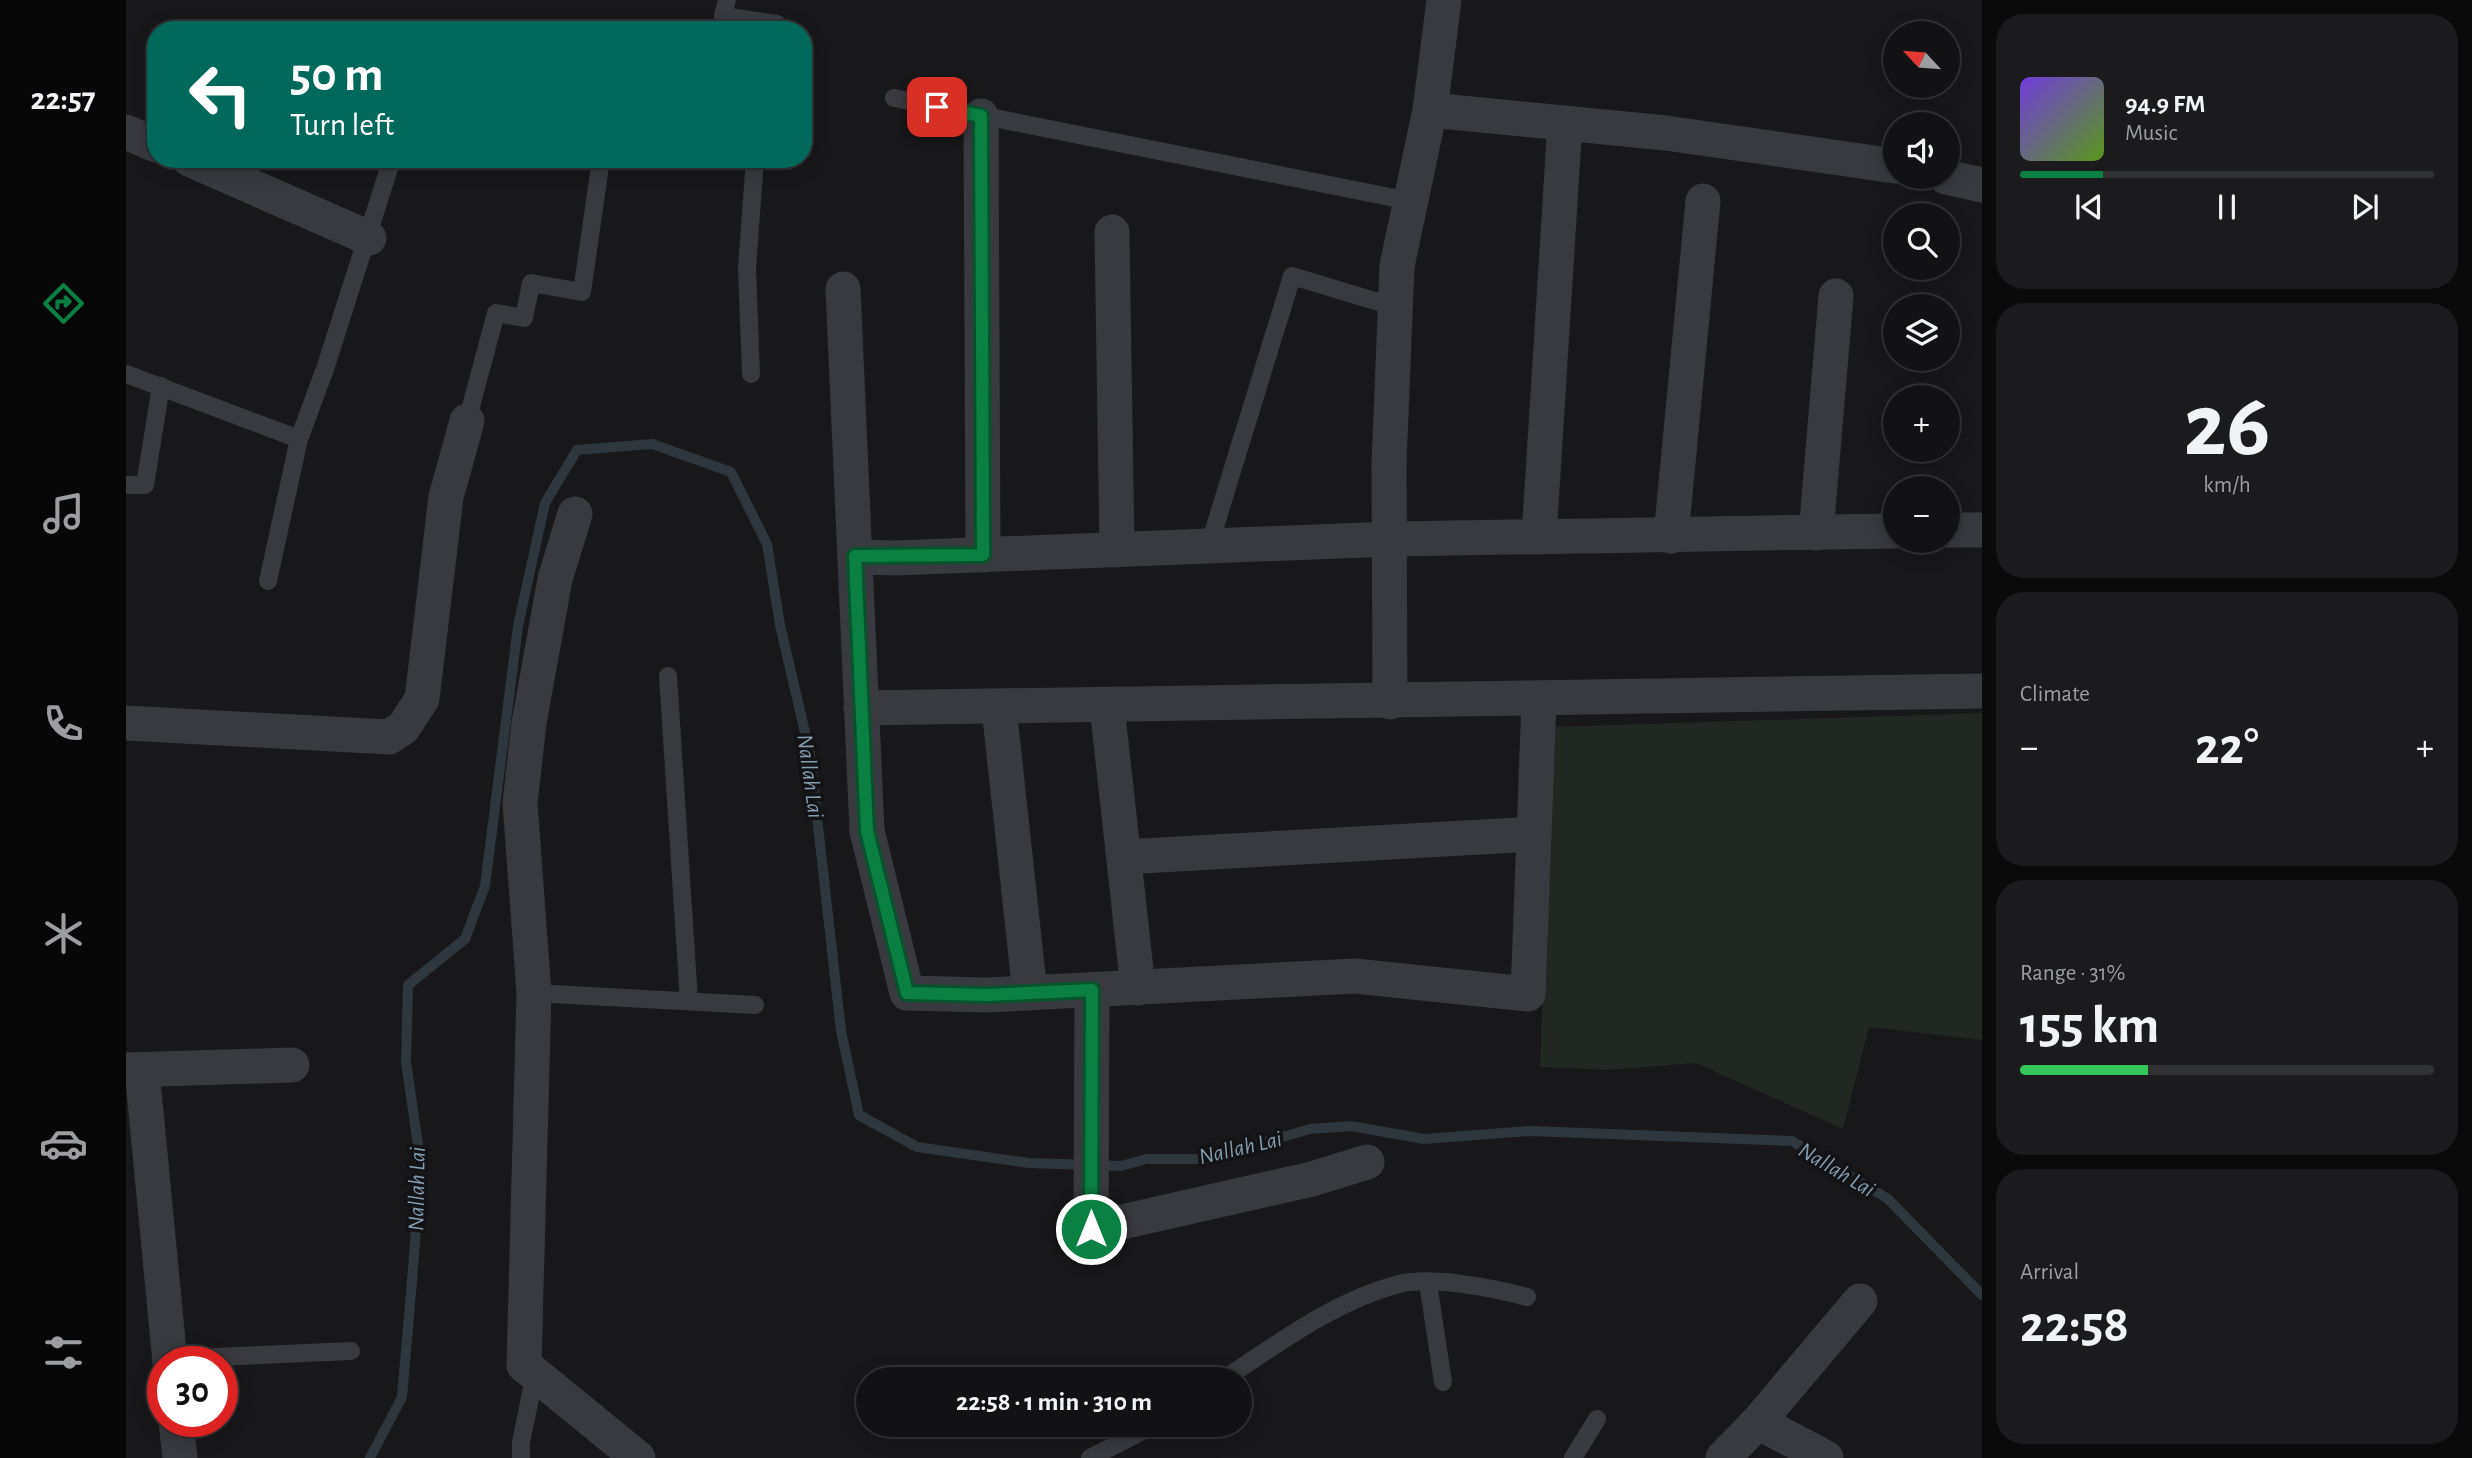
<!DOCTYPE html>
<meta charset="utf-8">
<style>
body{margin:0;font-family:"Alegreya Sans",sans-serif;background:#1b1b1d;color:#f1f3f6;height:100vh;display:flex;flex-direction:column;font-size:26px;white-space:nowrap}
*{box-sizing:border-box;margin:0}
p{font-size:23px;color:#9c9ea0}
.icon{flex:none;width:38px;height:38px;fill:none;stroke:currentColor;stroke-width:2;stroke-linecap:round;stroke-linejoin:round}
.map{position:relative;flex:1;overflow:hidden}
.sheet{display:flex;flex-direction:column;gap:14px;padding:14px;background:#0a0a0b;width:490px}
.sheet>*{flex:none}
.hud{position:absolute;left:21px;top:21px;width:665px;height:147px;border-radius:28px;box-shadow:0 4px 18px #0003,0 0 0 2px #313234;background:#00695c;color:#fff;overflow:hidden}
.needle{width:46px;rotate:296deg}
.fabs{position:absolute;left:1757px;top:21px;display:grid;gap:14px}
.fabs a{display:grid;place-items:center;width:77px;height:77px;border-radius:50%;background:#121214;box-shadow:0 4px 18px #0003,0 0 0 2px #313234;font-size:35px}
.speed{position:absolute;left:21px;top:1346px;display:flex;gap:14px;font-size:35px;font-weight:700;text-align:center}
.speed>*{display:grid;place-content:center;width:91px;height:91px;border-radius:50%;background:#121214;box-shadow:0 4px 18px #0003,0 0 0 2px #313234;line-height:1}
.speed .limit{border:10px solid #d22;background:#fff;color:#111}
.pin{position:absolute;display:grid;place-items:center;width:60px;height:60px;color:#fff;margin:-30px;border-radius:14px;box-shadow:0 4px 10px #0006}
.me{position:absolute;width:77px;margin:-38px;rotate:0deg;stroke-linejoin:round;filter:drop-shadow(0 0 5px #0008)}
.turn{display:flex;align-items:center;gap:24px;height:147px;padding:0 28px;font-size:32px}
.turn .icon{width:91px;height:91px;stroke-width:2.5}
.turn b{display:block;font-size:49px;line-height:60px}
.big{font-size:52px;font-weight:700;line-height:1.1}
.sheet .widget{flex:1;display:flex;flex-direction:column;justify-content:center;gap:10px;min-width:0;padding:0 24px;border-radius:28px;background:#1b1b1d}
.sheet .dial{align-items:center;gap:0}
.dial b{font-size:91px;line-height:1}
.song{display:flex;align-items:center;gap:21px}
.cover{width:84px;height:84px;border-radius:10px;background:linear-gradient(135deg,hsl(260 70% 55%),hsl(90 70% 35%))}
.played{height:7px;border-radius:4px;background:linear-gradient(90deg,#0b8043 20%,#313234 20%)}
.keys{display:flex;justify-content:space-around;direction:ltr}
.heat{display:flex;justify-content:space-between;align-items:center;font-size:38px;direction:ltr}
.charge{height:10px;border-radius:5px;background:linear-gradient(90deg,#34c759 31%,#313234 0)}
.trip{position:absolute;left:730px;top:1367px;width:396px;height:70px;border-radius:35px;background:#121214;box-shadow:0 4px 18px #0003,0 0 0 2px #313234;font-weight:700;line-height:70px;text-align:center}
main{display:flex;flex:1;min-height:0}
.tabs{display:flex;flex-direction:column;width:126px;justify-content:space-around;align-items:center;background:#070708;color:#9c9ea0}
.tabs .icon{width:49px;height:49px}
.tabs .current{color:#0b8043}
.tabs b{font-size:32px;color:#f1f3f6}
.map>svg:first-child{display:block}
.green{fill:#202821}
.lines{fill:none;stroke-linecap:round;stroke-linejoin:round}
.stream{stroke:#2e373d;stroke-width:10}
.service{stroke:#393a3f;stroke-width:18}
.minor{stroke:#393a3f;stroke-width:35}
.route-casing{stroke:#07532c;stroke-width:18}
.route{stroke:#0b8043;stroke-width:12}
.labels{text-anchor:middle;stroke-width:7;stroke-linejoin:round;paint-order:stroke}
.water-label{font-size:23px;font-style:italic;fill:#839eb2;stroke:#131315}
</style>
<main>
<nav class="tabs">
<b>22:57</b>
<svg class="icon current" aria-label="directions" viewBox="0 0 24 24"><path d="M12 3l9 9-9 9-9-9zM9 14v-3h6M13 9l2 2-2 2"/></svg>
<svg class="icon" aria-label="music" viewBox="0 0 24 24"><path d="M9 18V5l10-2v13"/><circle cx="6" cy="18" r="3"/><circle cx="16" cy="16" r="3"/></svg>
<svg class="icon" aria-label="phone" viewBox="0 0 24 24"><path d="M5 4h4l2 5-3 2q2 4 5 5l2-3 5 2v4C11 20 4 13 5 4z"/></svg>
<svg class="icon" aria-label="climate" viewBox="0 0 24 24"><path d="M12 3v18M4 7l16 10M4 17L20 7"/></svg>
<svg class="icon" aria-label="car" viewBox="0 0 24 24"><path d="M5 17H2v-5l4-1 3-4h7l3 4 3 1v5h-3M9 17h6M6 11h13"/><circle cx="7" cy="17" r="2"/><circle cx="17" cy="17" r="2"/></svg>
<svg class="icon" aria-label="filters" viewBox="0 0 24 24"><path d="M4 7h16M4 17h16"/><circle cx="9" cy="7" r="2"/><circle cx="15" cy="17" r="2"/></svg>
</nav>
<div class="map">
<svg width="1856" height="1458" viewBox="0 0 1856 1458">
<rect width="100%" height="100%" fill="#18181a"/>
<path class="green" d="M1856,713V1040L1743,1027L1717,1129L1570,1063L1482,1070L1414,1067L1427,727Z"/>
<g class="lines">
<path class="stream" d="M244,1458L276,1397L286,1281L295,1165L280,1062L282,985L339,939L359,886L392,626L419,503L451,450L526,444L605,472L641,544L654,625L684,754L715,1031L733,1115L791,1147L903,1163L995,1166L1020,1159H1081L1184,1129L1225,1126L1298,1139L1404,1131L1666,1141L1762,1199L1856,1295"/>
<g class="service">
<path d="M601,0L597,16L651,24L650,30"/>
<path d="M768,98L1284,201"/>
<path d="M0,374L173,439"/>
<path d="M625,374L621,268L629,159"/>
<path d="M341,421L370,313L398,318L405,283L456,292L475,159"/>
<path d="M0,485H19L35,386"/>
<path d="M1083,546L1166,276L1269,307"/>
<path d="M142,581L173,439L199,369L266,159"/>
<path d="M542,676L563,1001"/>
<path d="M408,993L629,1005"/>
<path d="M1302,1283L1317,1382"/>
<path d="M44,1359L225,1351"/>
<path d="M1098,1379C1153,1343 1208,1301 1273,1284C1307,1276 1367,1288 1401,1297"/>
<path d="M395,1458V1442L409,1374"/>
<path d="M964,1458L1030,1424"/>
<path d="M1447,1458L1471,1419"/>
</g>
<g class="minor">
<path d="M1304,110L1540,133L1769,166"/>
<path d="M855,116L857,555"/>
<path d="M0,132L30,145"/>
<path d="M63,159L243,238"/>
<path d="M1820,177L1856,185"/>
<path d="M986,232L991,550"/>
<path d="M717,289L741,831L781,993L861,995L1229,976L1402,994L1413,700"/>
<path d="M449,514L429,579L403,723L394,803L408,993L398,1365L512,1458"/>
<path d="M1822,530H1856"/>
<path d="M1690,533L1710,296"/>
<path d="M1545,536L1577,201"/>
<path d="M1413,537L1439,123"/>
<path d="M729,557L770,558L1265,539L1769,531"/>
<path d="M1264,702L1263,464L1271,266L1304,110L1318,0"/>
<path d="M981,706L1012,988"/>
<path d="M735,708L1856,691"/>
<path d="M873,708L904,993"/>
<path d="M0,723L263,737L277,728L296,699L320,497L341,421"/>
<path d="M998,857L1408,834"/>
<path d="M966,990L965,1229L1186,1179L1241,1162"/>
<path d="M0,1070L166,1065"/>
<path d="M16,1070L44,1362"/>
<path d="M50,1421L54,1458"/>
<path d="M1632,1422L1700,1458"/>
<path d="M1597,1458L1632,1422L1734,1301"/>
</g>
</g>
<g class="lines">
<defs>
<path id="route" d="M811,107L855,116L857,555L729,556L741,831L781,993L861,995L966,990L965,1229"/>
</defs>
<use href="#route" class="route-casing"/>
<use href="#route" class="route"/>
</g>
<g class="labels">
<g class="water-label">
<text transform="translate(685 776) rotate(82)" y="8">Nallah Lai</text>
<text transform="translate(1114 1147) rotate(-13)" y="8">Nallah Lai</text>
<text transform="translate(1711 1169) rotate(31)" y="8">Nallah Lai</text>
<text transform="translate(290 1189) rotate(-89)" y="8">Nallah Lai</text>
</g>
</g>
</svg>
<div class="fabs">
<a><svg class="needle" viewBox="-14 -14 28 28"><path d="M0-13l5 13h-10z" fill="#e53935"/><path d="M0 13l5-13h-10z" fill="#9c9ea0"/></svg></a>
<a><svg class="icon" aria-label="sound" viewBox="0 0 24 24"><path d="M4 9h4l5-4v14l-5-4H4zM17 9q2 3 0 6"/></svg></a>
<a><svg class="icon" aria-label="search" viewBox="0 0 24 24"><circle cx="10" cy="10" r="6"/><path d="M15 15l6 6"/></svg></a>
<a><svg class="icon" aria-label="layers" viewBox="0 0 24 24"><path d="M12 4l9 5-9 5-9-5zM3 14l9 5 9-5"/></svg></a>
<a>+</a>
<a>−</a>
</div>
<div class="speed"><div class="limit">30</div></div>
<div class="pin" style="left:811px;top:107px;background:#d93025"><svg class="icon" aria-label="arrive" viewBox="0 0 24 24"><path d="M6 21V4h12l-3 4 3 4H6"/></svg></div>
<svg class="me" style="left:965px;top:1229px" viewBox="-20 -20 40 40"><circle r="17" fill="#0b8043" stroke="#fff" stroke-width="3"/><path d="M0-11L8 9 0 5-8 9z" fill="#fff"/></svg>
<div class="trip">22:58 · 1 min · 310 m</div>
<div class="hud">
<div class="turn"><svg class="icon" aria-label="left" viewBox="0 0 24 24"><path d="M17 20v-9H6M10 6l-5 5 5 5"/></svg><div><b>50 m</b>Turn left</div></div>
</div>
</div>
<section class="sheet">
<div class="widget">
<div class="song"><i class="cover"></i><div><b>94.9 FM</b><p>Music</p></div></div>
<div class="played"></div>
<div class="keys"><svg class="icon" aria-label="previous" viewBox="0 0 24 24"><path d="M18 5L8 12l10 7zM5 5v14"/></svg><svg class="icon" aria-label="pause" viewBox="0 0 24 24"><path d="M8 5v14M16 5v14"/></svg><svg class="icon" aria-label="next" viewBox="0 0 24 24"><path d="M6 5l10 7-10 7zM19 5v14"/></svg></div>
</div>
<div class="widget dial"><b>26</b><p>km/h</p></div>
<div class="widget"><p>Climate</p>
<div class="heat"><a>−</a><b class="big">22°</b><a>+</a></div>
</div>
<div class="widget"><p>Range · 31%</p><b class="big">155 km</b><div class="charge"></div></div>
<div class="widget"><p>Arrival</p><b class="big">22:58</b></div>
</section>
</main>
